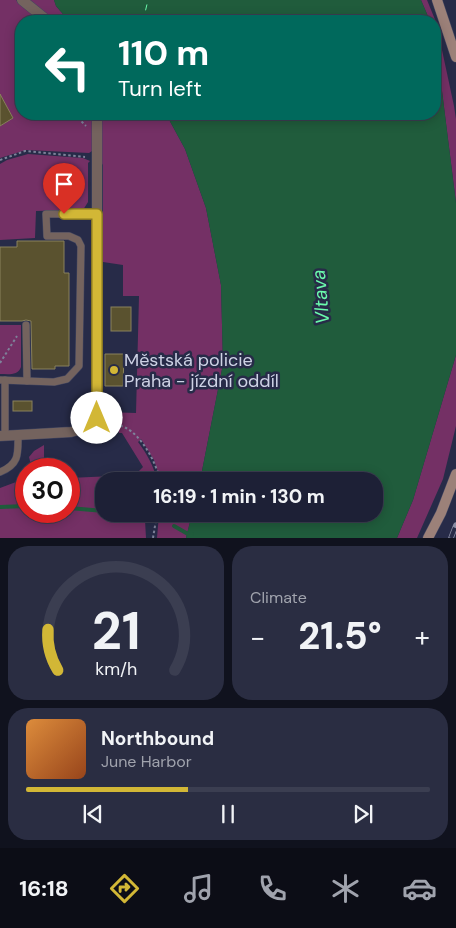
<!DOCTYPE html>
<meta charset="utf-8">
<style>
body{margin:0;font-family:"DM Sans",sans-serif;background:#2a2d42;color:#f1f3f6;height:100vh;display:flex;flex-direction:column;font-size:19px;white-space:nowrap}
*{box-sizing:border-box;margin:0}
p{font-size:16px;color:#a0a3ad}
.icon{flex:none;width:28px;height:28px;fill:none;stroke:currentColor;stroke-width:2;stroke-linecap:round;stroke-linejoin:round}
.map{position:relative;height:538px;overflow:hidden}
.drawer{display:flex;flex-direction:column;gap:8px;padding:8px;background:#10121e;flex:1}
.drawer>*{flex:none}
.top-card{position:absolute;left:15px;top:15px;width:426px;height:105px;border-radius:20px;box-shadow:0 2px 12px #0003,0 0 0 1px #3b3e51;background:#00695c;color:#fff;overflow:hidden}
.speed{position:absolute;left:15px;top:458px;display:flex;gap:10px;font-size:25px;font-weight:700;text-align:center}
.speed>*{display:grid;place-content:center;width:65px;height:65px;border-radius:50%;background:#1d2036;box-shadow:0 2px 12px #0003,0 0 0 1px #3b3e51;line-height:1}
.speed .limit{border:8px solid #d22;background:#fff;color:#111}
.pin{position:absolute;display:grid;place-items:center;width:42px;height:42px;color:#fff;margin:-51px -21px;border-radius:50% 50% 50% 0;rotate:-45deg;box-shadow:0 0 5px #0007}
.pin .icon{rotate:45deg}
.me{position:absolute;width:55px;margin:-28px;rotate:0deg;stroke-linejoin:round;filter:drop-shadow(0 0 4px #0008)}
.turn{display:flex;align-items:center;gap:18px;height:105px;padding:0 20px;font-size:22px}
.turn .icon{width:65px;height:65px;stroke-width:2.5}
.turn b{display:block;font-size:35px;line-height:42px}
.big{font-size:38px;font-weight:800;line-height:1.1}
.drawer .widget{flex:1;display:flex;flex-direction:column;justify-content:center;gap:8px;min-width:0;padding:0 18px;border-radius:20px;background:#2a2d42}
.drawer .dial{align-items:center;gap:0}
.dial svg{height:130px;overflow:visible;fill:none;stroke:#3b3e51;stroke-width:7;stroke-linecap:round;text-anchor:middle}
.dial text{fill:#f1f3f6;stroke:none}
.song{display:flex;align-items:center;gap:15px}
.cover{width:60px;height:60px;border-radius:8px;background:linear-gradient(135deg,hsl(30 70% 55%),hsl(20 70% 35%))}
.played{height:5px;border-radius:2px;background:linear-gradient(90deg,#d2b736 40%,#3b3e51 40%)}
.keys{display:flex;justify-content:space-around;direction:ltr}
.heat{display:flex;justify-content:space-between;align-items:center;font-size:28px;direction:ltr}
.drawer .tiles{flex:1;display:grid;gap:8px;grid-template-columns:1fr 1fr}
.widget:last-child{grid-column:span 2}
.trip{position:absolute;left:95px;top:472px;width:288px;height:50px;border-radius:20px;background:#1d2036;box-shadow:0 2px 12px #0003,0 0 0 1px #3b3e51;font-weight:800;line-height:50px;text-align:center}
.dock{display:flex;height:80px;justify-content:space-around;align-items:center;background:#0c0d16;color:#a0a3ad}
.dock .icon{width:35px;height:35px}
.dock .current{color:#d2b736}
.dock b{font-size:22px;color:#f1f3f6}
.map>svg:first-child{display:block}
.green{fill:#743065}
.water{fill:#205c3c}
.lines{fill:none;stroke-linecap:round;stroke-linejoin:round}
.stream{stroke:#205c3c;stroke-width:4}
.ferry{stroke:#6afaac;stroke-width:1;stroke-dasharray:6 5;stroke-linecap:butt}
.building{fill:#5a522f;stroke:#89815c}
.lane-casing{stroke:#424661;stroke-width:8}
.street-casing{stroke:#424661;stroke-width:11}
.secondary-casing{stroke:#424661;stroke-width:11}
.path{stroke:#7e829a;stroke-width:2;stroke-dasharray:2.5 2.5;stroke-linecap:butt}
.lane{stroke:#74635e;stroke-width:7}
.street{stroke:#74635e;stroke-width:10}
.secondary{stroke:#9c8179;stroke-width:10}
.rail-casing{stroke:#8a8ea5;stroke-width:5.5}
.rail{stroke:#272b48;stroke-width:4;stroke-dasharray:11;stroke-linecap:butt}
.route-casing{stroke:#887723;stroke-width:12}
.route{stroke:#d2b736;stroke-width:9}
.poi-dot{fill:#d2b736;stroke:#272b48;stroke-width:2}
.labels{text-anchor:middle;stroke-width:5;stroke-linejoin:round;paint-order:stroke}
.poi-label{font-size:18px;fill:#ced2e5;stroke:#272b48;text-anchor:start}
.water-label{font-size:19px;font-style:italic;fill:#6afaac;stroke:#272b48}
</style>
<div class="map">
<svg width="456" height="538" viewBox="0 0 456 538">
<rect width="100%" height="100%" fill="#272b48"/>
<g class="green">
<path d="M0,0H16L43,21H21V114H94L92,151L89,153L26,150L0,158V126L13,118L5,104L0,106Z"/>
<path d="M27,0H54L56,6L69,21H55Z"/>
<path d="M421,0H427L436,22L454,106L456,119V203L435,35V21H430Z"/>
<path d="M101,114H166L185,149L206,208L221,285L223,364L200,481H161L154,460L141,439L138,442C147,454 154,466 157,481H104V514H153L151,520H145L146,538H0V488L16,482L26,470V511H69V478L135,475L143,467L122,433H119L118,423L107,416L105,412L136,413L139,296H123V265L103,262V165L100,161Z"/>
<path d="M28,154L83,158L90,161L88,163V202L83,210L36,211L35,238L0,240V164L7,160Z"/>
<path d="M0,325H21V367C18,376 8,374 0,374Z"/>
<path d="M456,355V426L443,479L417,538H397L413,500Z"/>
<path d="M44,445V469H28L31,465L29,457L34,451Z"/>
<path d="M159,514H192L186,538H157Z"/>
</g>
<g class="water">
<path d="M54,0H421L430,21H69L56,6Z"/>
<path d="M435,35L456,203V355L413,500L397,538H186L192,514H374V481H200L223,364L221,285L206,208L185,149L166,114H435Z"/>
</g>
<g class="lines">
<g class="stream">
<path d="M0,507L26,506"/>
<path d="M69,508L104,511"/>
<path d="M136,514L145,515"/>
<path d="M174,526L188,534H192"/>
</g>
<path class="ferry" d="M143,21L148,0"/>
</g>
<g class="building">
<path d="M0,94L13,118L0,126Z"/>
<path d="M17,241H64V273H69V366H55V369H32L31,321L26,320L22,321H0V247H17Z"/>
<rect x="111" y="307" width="20" height="24"/>
<path d="M105,354H124L123,386H105Z"/>
<rect x="13" y="401" width="19" height="10"/>
</g>
<g class="lines">
<defs>
<g id="lane">
<path d="M26,325L27,381"/>
<path d="M0,380L54,382L67,379L79,366L81,246L78,240L69,236H47L46,214H97"/>
<path d="M5,435V380"/>
<path d="M0,472C20,464 18,453 18,434"/>
</g>
<g id="street">
<path d="M22,0L48,21"/>
<path d="M0,436L71,432L85,428L97,418V114"/>
</g>
<g id="secondary">
<path d="M437,0L456,57"/>
<path d="M428,538L441,513L456,474"/>
</g>
</defs>
<use href="#lane" class="lane-casing"/>
<use href="#street" class="street-casing"/>
<use href="#secondary" class="secondary-casing"/>
<g class="path">
<path d="M78,118L86,126"/>
<path d="M0,160L25,151L85,157"/>
<path d="M0,363L17,336"/>
<path d="M106,421C112,423 120,425 126,428C142,436 157,464 160,481"/>
<path d="M153,538L157,514"/>
</g>
<use href="#lane" class="lane"/>
<use href="#street" class="street"/>
<use href="#secondary" class="secondary"/>
<defs>
<path id="rail" d="M451,538L456,525"/>
</defs>
<use href="#rail" class="rail-casing"/>
<use href="#rail" class="rail"/>
</g>
<g class="lines">
<defs>
<path id="route" d="M64,214H97V418"/>
</defs>
<use href="#route" class="route-casing"/>
<use href="#route" class="route"/>
</g>
<circle class="poi-dot" cx="114" cy="370" r="5"/>
<g class="labels">
<g class="poi-label">
<text x="124" y="366">Městská policie<tspan x="124" dy="21">Praha - jízdní oddíl</tspan></text>
</g>
<g class="water-label">
<text transform="translate(320 297) rotate(-95)" y="7">Vltava</text>
</g>
</g>
</svg>
<div class="speed"><div class="limit">30</div></div>
<div class="pin" style="left:64px;top:214px;background:#d93025"><svg class="icon" aria-label="arrive" viewBox="0 0 24 24"><path d="M6 21V4h12l-3 4 3 4H6"/></svg></div>
<svg class="me" style="left:97px;top:418px" viewBox="-20 -20 40 40"><circle r="19" fill="#fff"/><path d="M0-13L10 11 0 6-10 11z" fill="#d2b736"/></svg>
<div class="trip">16:19 · 1 min · 130 m</div>
<div class="top-card">
<div class="turn"><svg class="icon" aria-label="left" viewBox="0 0 24 24"><path d="M17 20v-9H6M10 6l-5 5 5 5"/></svg><div><b>110 m</b>Turn left</div></div>
</div>
</div>
<section class="drawer">
<div class="tiles">
<div class="widget dial"><svg viewBox="0 0 100 80">
<path d="M14 69A42 42 0 1 1 86 69"/>
<path d="M14 69A42 42 0 0 1 8 44" stroke="#d2b736"/>
<text x="50" y="56" font-size="32" font-weight="700">21</text>
<text x="50" y="72" font-size="11">km/h</text>
</svg></div>
<div class="widget"><p>Climate</p>
<div class="heat"><a>−</a><b class="big">21.5°</b><a>+</a></div>
</div>
<div class="widget">
<div class="song"><i class="cover"></i><div><b>Northbound</b><p>June Harbor</p></div></div>
<div class="played"></div>
<div class="keys"><svg class="icon" aria-label="previous" viewBox="0 0 24 24"><path d="M18 5L8 12l10 7zM5 5v14"/></svg><svg class="icon" aria-label="pause" viewBox="0 0 24 24"><path d="M8 5v14M16 5v14"/></svg><svg class="icon" aria-label="next" viewBox="0 0 24 24"><path d="M6 5l10 7-10 7zM19 5v14"/></svg></div>
</div>
</div>
</section>
<nav class="dock">
<b>16:18</b>
<svg class="icon current" aria-label="directions" viewBox="0 0 24 24"><path d="M12 3l9 9-9 9-9-9zM9 14v-3h6M13 9l2 2-2 2"/></svg>
<svg class="icon" aria-label="music" viewBox="0 0 24 24"><path d="M9 18V5l10-2v13"/><circle cx="6" cy="18" r="3"/><circle cx="16" cy="16" r="3"/></svg>
<svg class="icon" aria-label="phone" viewBox="0 0 24 24"><path d="M5 4h4l2 5-3 2q2 4 5 5l2-3 5 2v4C11 20 4 13 5 4z"/></svg>
<svg class="icon" aria-label="climate" viewBox="0 0 24 24"><path d="M12 3v18M4 7l16 10M4 17L20 7"/></svg>
<svg class="icon" aria-label="car" viewBox="0 0 24 24"><path d="M5 17H2v-5l4-1 3-4h7l3 4 3 1v5h-3M9 17h6M6 11h13"/><circle cx="7" cy="17" r="2"/><circle cx="17" cy="17" r="2"/></svg>
</nav>
